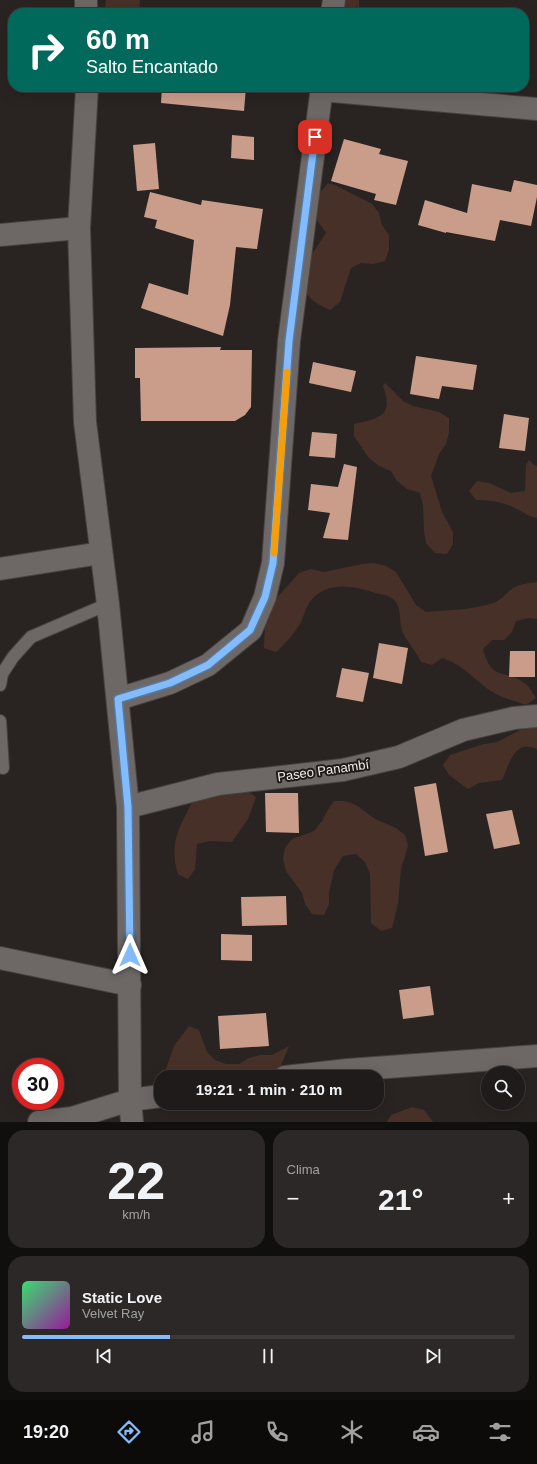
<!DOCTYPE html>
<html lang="es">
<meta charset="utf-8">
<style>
body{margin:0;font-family:Arial,sans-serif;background:#2c2827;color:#f1f3f6;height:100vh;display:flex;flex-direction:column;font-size:15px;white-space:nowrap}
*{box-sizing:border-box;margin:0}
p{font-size:13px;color:#a1a1a2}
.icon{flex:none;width:22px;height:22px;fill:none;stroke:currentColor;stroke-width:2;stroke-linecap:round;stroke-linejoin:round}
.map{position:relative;height:1122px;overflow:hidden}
.sheet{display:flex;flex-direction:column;gap:8px;padding:8px;background:#110f0e;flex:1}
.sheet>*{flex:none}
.guide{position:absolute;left:8px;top:8px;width:521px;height:84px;border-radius:16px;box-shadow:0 4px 16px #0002,0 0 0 1px #3c3939;background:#00695c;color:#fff;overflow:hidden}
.buttons{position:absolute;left:481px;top:1066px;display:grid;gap:8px}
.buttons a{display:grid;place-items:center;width:44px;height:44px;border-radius:50%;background:#1f1b1a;box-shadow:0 4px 16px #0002,0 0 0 1px #3c3939;font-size:20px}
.speed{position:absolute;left:12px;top:1058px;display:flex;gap:8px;font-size:20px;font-weight:700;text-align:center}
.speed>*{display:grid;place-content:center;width:52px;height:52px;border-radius:50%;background:#1f1b1a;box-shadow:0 4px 16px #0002,0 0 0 1px #3c3939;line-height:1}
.speed .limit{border:6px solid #d22;background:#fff;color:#111}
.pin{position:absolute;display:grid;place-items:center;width:34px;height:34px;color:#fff;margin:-17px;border-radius:8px;box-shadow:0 2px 6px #0006}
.me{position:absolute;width:44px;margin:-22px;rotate:0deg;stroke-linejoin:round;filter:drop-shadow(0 0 3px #0008)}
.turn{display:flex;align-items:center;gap:14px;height:84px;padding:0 12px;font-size:18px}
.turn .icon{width:52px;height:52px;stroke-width:2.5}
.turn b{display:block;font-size:28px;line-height:34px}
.big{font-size:30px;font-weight:700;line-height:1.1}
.sheet .tile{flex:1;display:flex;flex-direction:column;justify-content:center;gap:6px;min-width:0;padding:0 14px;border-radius:16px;background:#2c2827}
.sheet .dial{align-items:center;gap:0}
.dial b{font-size:52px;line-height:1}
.song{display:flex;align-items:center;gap:12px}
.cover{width:48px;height:48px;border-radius:6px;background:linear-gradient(135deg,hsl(140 70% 55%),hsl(300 70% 35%))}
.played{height:4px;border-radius:2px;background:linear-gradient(90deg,#84bcfb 30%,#3c3939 30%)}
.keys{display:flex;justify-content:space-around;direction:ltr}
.heat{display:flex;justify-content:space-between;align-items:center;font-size:22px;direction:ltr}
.sheet .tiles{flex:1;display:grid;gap:8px;grid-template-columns:1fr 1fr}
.tile:last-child{grid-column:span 2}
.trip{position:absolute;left:154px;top:1070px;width:230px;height:40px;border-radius:16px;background:#1f1b1a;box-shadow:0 4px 16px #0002,0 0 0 1px #3c3939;font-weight:700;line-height:40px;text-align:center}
.menu{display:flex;height:64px;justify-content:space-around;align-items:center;background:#0c0b0a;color:#a1a1a2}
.menu .icon{width:28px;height:28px}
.menu .active{color:#84bcfb}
.menu b{font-size:18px;color:#f1f3f6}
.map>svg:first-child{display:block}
.green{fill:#473027}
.building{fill:#ca9d8b}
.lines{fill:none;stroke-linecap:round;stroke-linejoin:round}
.service-casing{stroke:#474342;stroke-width:14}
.minor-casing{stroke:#474342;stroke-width:24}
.service{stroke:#6d6866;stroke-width:12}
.minor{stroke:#6d6866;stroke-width:22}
.route-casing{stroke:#567aa3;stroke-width:10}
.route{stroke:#84bcfb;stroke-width:7}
.slow{stroke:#f59e0b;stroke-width:7}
.labels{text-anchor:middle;stroke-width:4;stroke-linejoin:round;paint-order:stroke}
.street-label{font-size:13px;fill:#f0edeb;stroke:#1f1a19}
</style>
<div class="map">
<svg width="537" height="1122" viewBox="0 0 537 1122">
<rect width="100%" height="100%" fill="#292422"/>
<g class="green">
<path d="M106,0H140L139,13H107L105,8Z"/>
<path d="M343,0H359V13H346Z"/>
<path d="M328,183L337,186L372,204L379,213L382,225L389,235V250L385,261L373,264L361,263L351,268L340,302L330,310C318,305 310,299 302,289L306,264L312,254L326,233L313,214V201Z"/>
<path d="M385,383L403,401L413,406L439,412L449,418V433L446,444L439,454L431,476L442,512L453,532V544L447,554L435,553L426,543L424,531L423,505L420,493L407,489L397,481L391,471L379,466L369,458L354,436V424C380,418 394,416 383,386Z"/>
<path d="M529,460L534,465L537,466V518C527,516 525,513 517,509C504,502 490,500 476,500L469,491L477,481L489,483L511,493L525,491L526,465Z"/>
<path d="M374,563L386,566L396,572L416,605L426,612C448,610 472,610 493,603C503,599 506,593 513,588C520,584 529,583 537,582V619L528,618L516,621L512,632L504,640H492L483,649C492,684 506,667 527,685C530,688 533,694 536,698L526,705C515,701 502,698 491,691C474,680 463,664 442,658L432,665L421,662C416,651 408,643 403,633C398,622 403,608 393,599C389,595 380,594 375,593C353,586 330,581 312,599C306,605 304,617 300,624C293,635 285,644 276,652L264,648L265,625L273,602L299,573L311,569L324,572L362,564Z"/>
<path d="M531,726H537V749C513,739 510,764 502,780L479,783L468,789L449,775L443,765L450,755L484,744L497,742L520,730Z"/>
<path d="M245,790L256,797L248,819L232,842L209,841L197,844L195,869L188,879L178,874C168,842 181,824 195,797Z"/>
<path d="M334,801H345L356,805L375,819L396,828L405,835L408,846L401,869L398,904L392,928L381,931L371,923L370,874L365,862L356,854L343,856L334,870L329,893V904L324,915L312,914L305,904L302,893L286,871L283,859L285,848L292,839L314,831L322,821L327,811Z"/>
<path d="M189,1026L199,1030L207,1052L215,1060L226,1064H239L249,1058L260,1055H272L289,1046L280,1068L267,1077H163L174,1046Z"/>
<path d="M412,1107L424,1110L433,1122H387L391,1115Z"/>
</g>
<g class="building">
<path d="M162,87H246L244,111L161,103Z"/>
<path d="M232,135L254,137V160L231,158Z"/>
<path d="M344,139L381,149L379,154L408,161L396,205L374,200L376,194L331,181Z"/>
<path d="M155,143L159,189L137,191L133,145Z"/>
<path d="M514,180L537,185V197L531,226L500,220L495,241L446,232V233L418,225L425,200L467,213L472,184L511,192Z"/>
<path d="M150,192L201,205L202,200L263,209L257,249L236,247L230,305L223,336L141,308L149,283L188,295L194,240L155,228L157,220L144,217Z"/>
<path d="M221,347L220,350H252L251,407L245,415L235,421H141L140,378H135V348Z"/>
<path d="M416,356L477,365L473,390L442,386L439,399L410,394Z"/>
<path d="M313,362L356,371L351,392L309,383Z"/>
<path d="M504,414L529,418L525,451L499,448Z"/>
<path d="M312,432L337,434L335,458L309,456Z"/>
<path d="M344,464L357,467L348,540L323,538L330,513L308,510L311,484L338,487Z"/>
<path d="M379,643L408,648L402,684L373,678Z"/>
<path d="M510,651H535V677H509Z"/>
<path d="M342,668L369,673L363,702L336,697Z"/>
<path d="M436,783L448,852L425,856L414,787Z"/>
<path d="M265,793H298L299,833L266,832Z"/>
<path d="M512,810L520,844L494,849L486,814Z"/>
<path d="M286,896L287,925L242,926L241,897Z"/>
<path d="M221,934L252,935V961L221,960Z"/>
<path d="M430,986L434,1015L403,1019L399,990Z"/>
<path d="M266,1013L269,1046L220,1049L218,1016Z"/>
</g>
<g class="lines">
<defs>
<g id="service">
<path d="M0,685L2,674L13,657L31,637L108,604"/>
<path d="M0,721L3,768"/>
</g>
<g id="minor">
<path d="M86,0V13"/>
<path d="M332,13L334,0"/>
<path d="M87,87L79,228L85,422L108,604L128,807L130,1100L132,1122"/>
<path d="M321,90L537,109"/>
<path d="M0,235L79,228"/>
<path d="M0,569L101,553"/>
<path d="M118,699L170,683L208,665L251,630L265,597L273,563L289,341L322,87"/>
<path d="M128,807L218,784L343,770L399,757L463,730L514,718L537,716"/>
<path d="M0,958L130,985"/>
<path d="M285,1077L348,1070L537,1056"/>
<path d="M39,1122L72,1118L130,1100L161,1096"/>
</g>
</defs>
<use href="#service" class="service-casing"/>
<use href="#minor" class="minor-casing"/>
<use href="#service" class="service"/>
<use href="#minor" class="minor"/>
</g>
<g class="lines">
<defs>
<path id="route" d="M130,955L128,807L118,699L170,683L208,665L250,630L265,597L273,563L289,341L315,137"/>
</defs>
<use href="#route" class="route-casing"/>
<use href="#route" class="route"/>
<path class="slow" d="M274,553L287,372"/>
</g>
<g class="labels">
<g class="street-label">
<text transform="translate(323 770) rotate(-8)" y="5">Paseo Panambí</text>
</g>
</g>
</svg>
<div class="buttons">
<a><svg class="icon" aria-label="search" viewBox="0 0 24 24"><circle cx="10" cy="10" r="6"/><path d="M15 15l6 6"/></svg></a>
</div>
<div class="speed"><div class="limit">30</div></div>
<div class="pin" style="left:315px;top:137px;background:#d93025"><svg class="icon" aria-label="arrive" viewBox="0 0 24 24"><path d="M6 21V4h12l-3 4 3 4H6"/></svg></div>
<svg class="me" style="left:130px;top:955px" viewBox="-20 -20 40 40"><path d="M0-17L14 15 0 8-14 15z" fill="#84bcfb" stroke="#fff" stroke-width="4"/></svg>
<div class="trip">19:21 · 1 min · 210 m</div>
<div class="guide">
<div class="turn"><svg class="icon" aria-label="right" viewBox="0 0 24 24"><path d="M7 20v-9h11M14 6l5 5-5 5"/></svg><div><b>60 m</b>Salto Encantado</div></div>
</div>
</div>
<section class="sheet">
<div class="tiles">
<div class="tile dial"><b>22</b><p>km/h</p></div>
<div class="tile"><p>Clima</p>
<div class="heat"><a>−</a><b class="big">21°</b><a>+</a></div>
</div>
<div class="tile">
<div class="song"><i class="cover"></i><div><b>Static Love</b><p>Velvet Ray</p></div></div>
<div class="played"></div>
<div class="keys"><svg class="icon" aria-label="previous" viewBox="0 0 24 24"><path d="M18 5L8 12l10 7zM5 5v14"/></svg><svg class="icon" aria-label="pause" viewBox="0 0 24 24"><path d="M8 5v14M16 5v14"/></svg><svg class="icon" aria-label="next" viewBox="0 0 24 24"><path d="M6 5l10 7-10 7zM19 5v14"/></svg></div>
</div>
</div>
</section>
<nav class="menu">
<b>19:20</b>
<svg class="icon active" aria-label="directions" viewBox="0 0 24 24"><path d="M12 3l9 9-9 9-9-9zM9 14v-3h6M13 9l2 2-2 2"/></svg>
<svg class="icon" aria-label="music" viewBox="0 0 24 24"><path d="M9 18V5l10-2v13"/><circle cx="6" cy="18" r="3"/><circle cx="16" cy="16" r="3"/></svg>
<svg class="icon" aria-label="phone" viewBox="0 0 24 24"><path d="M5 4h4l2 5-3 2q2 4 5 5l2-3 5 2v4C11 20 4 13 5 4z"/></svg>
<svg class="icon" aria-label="climate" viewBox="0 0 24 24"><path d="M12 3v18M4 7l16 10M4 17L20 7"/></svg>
<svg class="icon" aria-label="car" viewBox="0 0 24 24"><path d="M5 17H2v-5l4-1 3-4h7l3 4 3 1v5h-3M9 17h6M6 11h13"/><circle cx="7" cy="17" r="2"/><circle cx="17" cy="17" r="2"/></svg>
<svg class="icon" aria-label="filters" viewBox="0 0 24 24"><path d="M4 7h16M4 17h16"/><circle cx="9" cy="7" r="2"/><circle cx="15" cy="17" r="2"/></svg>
</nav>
